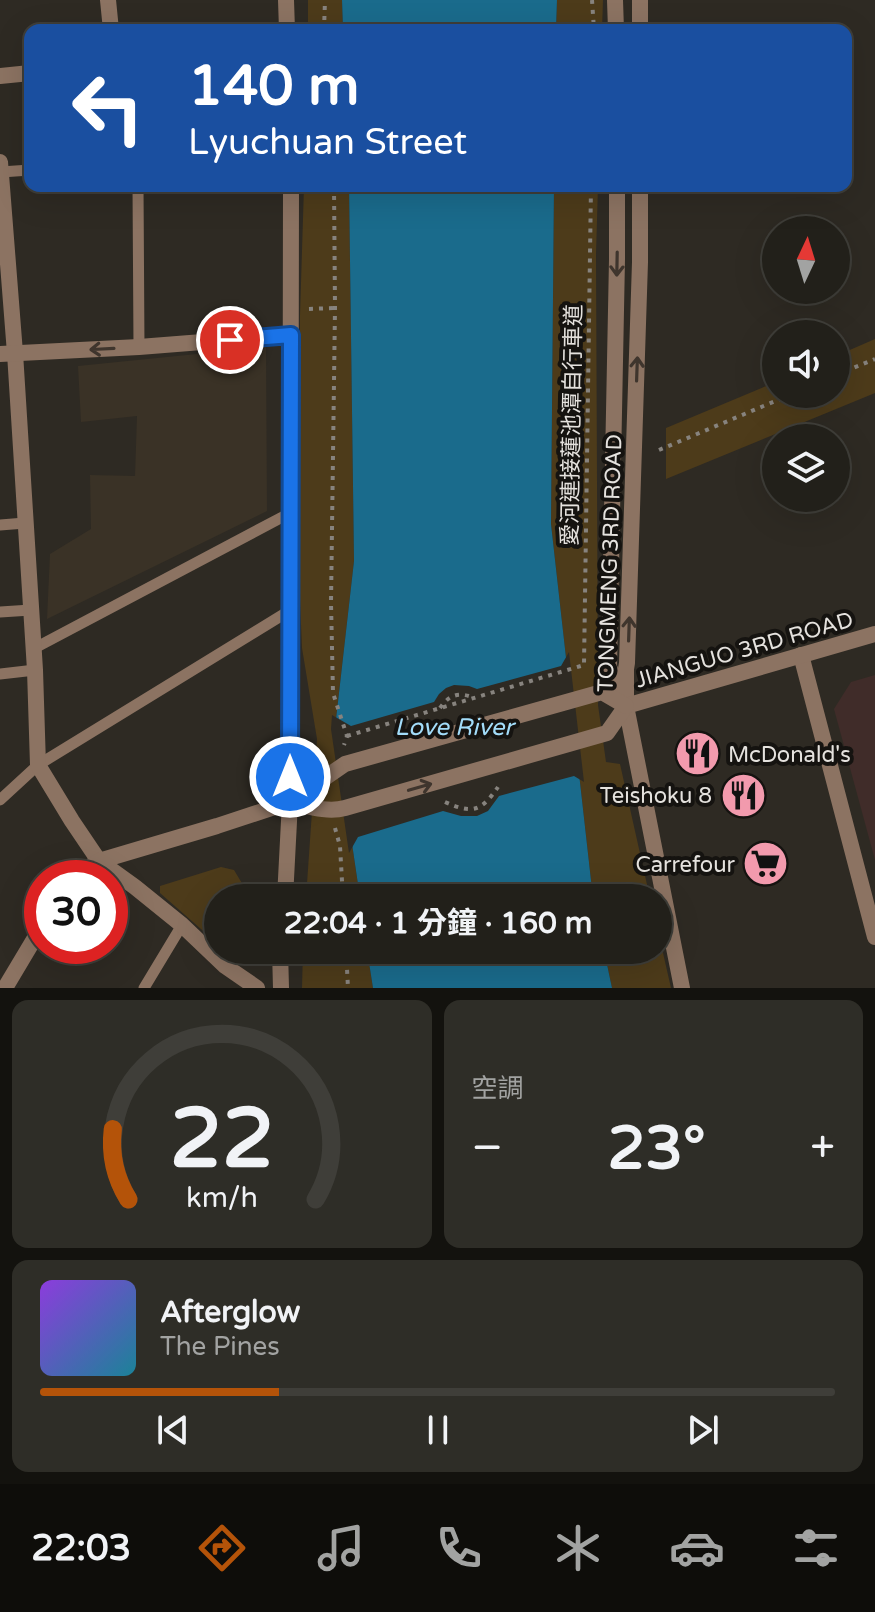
<!DOCTYPE html>
<html lang="zh-TW">
<meta charset="utf-8">
<style>
body{margin:0;font-family:"Varela Round","Noto Sans TC",sans-serif;background:#2e2d27;color:#f1f3f6;height:100vh;display:flex;flex-direction:column;font-size:30px;white-space:nowrap}
*{box-sizing:border-box;margin:0}
p{font-size:26px;color:#a2a3a2}
.icon{flex:none;width:44px;height:44px;fill:none;stroke:currentColor;stroke-width:2;stroke-linecap:round;stroke-linejoin:round}
.map{position:relative;height:988px;overflow:hidden}
.sheet{display:flex;flex-direction:column;gap:12px;padding:12px;background:#13120e;flex:1}
.sheet>*{flex:none}
.banner{position:absolute;left:24px;top:24px;width:828px;height:168px;border-radius:16px;box-shadow:0 8px 32px #0002,0 0 0 2px #3f3e39;background:#1a4fa0;color:#fff;overflow:hidden}
.needle{width:52px;rotate:4deg}
.buttons{position:absolute;left:762px;top:216px;display:grid;gap:16px}
.buttons a{display:grid;place-items:center;width:88px;height:88px;border-radius:50%;background:#22201a;box-shadow:0 8px 32px #0002,0 0 0 2px #3f3e39;font-size:40px}
.speed{position:absolute;left:24px;top:860px;display:flex;gap:16px;font-size:40px;font-weight:700;text-align:center}
.speed>*{display:grid;place-content:center;width:104px;height:104px;border-radius:50%;background:#22201a;box-shadow:0 8px 32px #0002,0 0 0 2px #3f3e39;line-height:1}
.speed .limit{border:12px solid #d22;background:#fff;color:#111}
.pin{position:absolute;display:grid;place-items:center;width:68px;height:68px;color:#fff;margin:-34px;border:4px solid #fff;border-radius:50%;box-shadow:0 2px 8px #0007}
.me{position:absolute;width:88px;margin:-44px;rotate:0deg;stroke-linejoin:round;filter:drop-shadow(0 0 6px #0008)}
.turn{display:flex;align-items:center;gap:28px;height:168px;padding:0 32px;font-size:36px}
.turn .icon{width:104px;height:104px;stroke-width:2.5}
.turn b{display:block;font-size:56px;line-height:68px}
.big{font-size:60px;font-weight:700;line-height:1.1}
.sheet .widget{flex:1;display:flex;flex-direction:column;justify-content:center;gap:12px;min-width:0;padding:0 28px;border-radius:16px;background:#2e2d27}
.sheet .dial{align-items:center;gap:0}
.dial svg{height:208px;overflow:visible;fill:none;stroke:#3f3e39;stroke-width:7;stroke-linecap:round;text-anchor:middle}
.dial text{fill:#f1f3f6;stroke:none}
.song{display:flex;align-items:center;gap:24px}
.cover{width:96px;height:96px;border-radius:12px;background:linear-gradient(135deg,hsl(270 70% 55%),hsl(190 70% 35%))}
.played{height:8px;border-radius:4px;background:linear-gradient(90deg,#b45309 30%,#3f3e39 30%)}
.keys{display:flex;justify-content:space-around;direction:ltr}
.heat{display:flex;justify-content:space-between;align-items:center;font-size:44px;direction:ltr}
.sheet .tiles{flex:1;display:grid;gap:12px;grid-template-columns:1fr 1fr}
.widget:last-child{grid-column:span 2}
.trip{position:absolute;left:204px;top:884px;width:468px;height:80px;border-radius:40px;background:#22201a;box-shadow:0 8px 32px #0002,0 0 0 2px #3f3e39;font-weight:700;line-height:80px;text-align:center}
.tab-bar{display:flex;height:128px;justify-content:space-around;align-items:center;background:#0e0d0a;color:#a2a3a2}
.tab-bar .icon{width:56px;height:56px}
.tab-bar .current{color:#b45309}
.tab-bar b{font-size:36px;color:#f1f3f6}
.map>svg:first-child{display:block}
.built{fill:#3a3226}
.education{fill:#402c29}
.green{fill:#4d3b1a}
.water{fill:#1a6b8c}
.pier{fill:#2e2a23}
.lines{fill:none;stroke-linecap:round;stroke-linejoin:round}
.path{stroke:#87837e;stroke-width:4;stroke-dasharray:4 6;stroke-linecap:butt}
.service{stroke:#8c7362;stroke-width:11}
.minor{stroke:#8c7362;stroke-width:16}
.oneway{stroke:#3f352d}
.route-casing{stroke:#114b97;stroke-width:20}
.route{stroke:#1a73e8;stroke-width:14}
.labels{text-anchor:middle;stroke-width:8;stroke-linejoin:round;paint-order:stroke}
.street-label{font-size:22px;fill:#e5e2de;stroke:#151310}
.poi-label{font-size:22px;fill:#e5e2de;stroke:#151310;text-anchor:end}
.water-label{font-size:24px;font-style:italic;fill:#a2dcf9;stroke:#151310}
</style>
<div class="map">
<svg width="875" height="988" viewBox="0 0 875 988">
<rect width="100%" height="100%" fill="#2e2a23"/>
<path class="built" d="M266,347L267,511L47,619L50,554L91,529L90,475L135,476L137,416L81,422L78,366Z"/>
<path class="education" d="M875,675V860L834,709L851,682Z"/>
<g class="green">
<path d="M308,0H342L343,30H308Z"/>
<path d="M557,0H603L602,30H556Z"/>
<path d="M304,186H349L354,561L335,728L360,898H306L317,739L302,648L300,601V315Z"/>
<path d="M554,186H598L596,254L598,705L606,762L620,764L650,898H593L551,524Z"/>
<path d="M875,339V393L666,479V428L776,382V394H836V356Z"/>
<path d="M221,867L234,870L243,885L245,898H218V944L160,893V886Z"/>
<path d="M658,931L671,988H612L604,950H658Z"/>
<path d="M303,950H367L373,988H302Z"/>
</g>
<g class="water">
<path d="M342,0H557L556,30H343Z"/>
<path d="M349,186H554L551,524L593,898H360L335,728L354,561Z"/>
<path d="M367,950H604L612,988H373Z"/>
</g>
<path class="pier" d="M569,652L584,782L574,776L499,796L488,811L477,816H461L443,811L358,837L349,853L331,729L332,715L351,726L434,702L439,694L446,688L454,685L469,686L477,689L561,666Z"/>
<g class="lines">
<g class="path">
<path d="M592,0L594,30"/>
<path d="M324,30L325,0"/>
<path d="M334,186L335,308L331,603L333,693L347,736L344,745"/>
<path d="M309,309L335,308"/>
<path d="M836,375L875,359"/>
<path d="M659,450L792,394"/>
<path d="M440,708C449,695 458,692 472,697"/>
<path d="M347,736L584,665L591,186"/>
<path d="M445,802C472,814 481,812 498,787"/>
<path d="M335,828L340,846L343,898"/>
<path d="M346,950L348,988"/>
</g>
<g class="service">
<path d="M1,172L30,170"/>
<path d="M138,186L139,347"/>
<path d="M0,525L25,523"/>
<path d="M0,612L31,610"/>
<path d="M33,649L290,513"/>
<path d="M0,674L35,670"/>
<path d="M0,800L38,765L289,611"/>
<path d="M144,988L182,925"/>
</g>
<g class="minor">
<path d="M108,0L111,30"/>
<path d="M286,0L287,30"/>
<path d="M615,0L616,30"/>
<path d="M640,30V0"/>
<path d="M0,76L30,73"/>
<path d="M0,162L15,353L35,670L38,765L72,821L99,861L135,887L182,925L225,966L257,988"/>
<path d="M617,186V259L609,667L622,697"/>
<path d="M640,186V262L627,663L626,669V706L682,988"/>
<path d="M0,354L139,347L291,335"/>
<path d="M801,655L875,937"/>
<path d="M290,802C308,806 327,813 345,808L607,733L626,706L875,634"/>
<path d="M71,878L99,861L217,826L290,802L345,764L602,692L626,706"/>
<path d="M285,898L290,802L291,186"/>
<path d="M280,950L281,988"/>
<path d="M5,988L42,926"/>
</g>
</g>
<defs><path id="oneway-shaft" d="M-6 0H5M1.5-3L5.5 0L1.5 3" fill="none" stroke-width="1.6" stroke-linecap="round" stroke-linejoin="round" transform="scale(2)"/></defs>
<g class="oneway">
<use href="#oneway-shaft" transform="translate(617 264) rotate(91)"/>
<use href="#oneway-shaft" transform="translate(102 349) rotate(177)"/>
<use href="#oneway-shaft" transform="translate(637 369) rotate(-88)"/>
<use href="#oneway-shaft" transform="translate(629 629) rotate(-88)"/>
<use href="#oneway-shaft" transform="translate(420 787) rotate(-16)"/>
</g>
<g class="lines">
<defs>
<path id="route" d="M230,340L291,335L290,777"/>
</defs>
<use href="#route" class="route-casing"/>
<use href="#route" class="route"/>
</g>
<defs>
<symbol id="restaurant-disc" viewBox="-11 -11 22 22"><circle r="9.5" fill="#f29aad" stroke="#151310"/><path d="M-5-6h1v4h1v-4h1v4h1v-4h1v5L-1.5 .5V6h-2V.5L-5-1ZM5-6V6H3V1.5H1.5Q1.5-4 5-6Z" fill="#111"/></symbol>
<symbol id="supermarket-disc" viewBox="-11 -11 22 22"><circle r="9.5" fill="#f29aad" stroke="#151310"/><path d="M-6-5.5h2.5l.6 2H6L4.5 2H-2.5L-4.4-4H-6ZM-1.5 3.2a1.3 1.3 0 1 0 .1 0ZM3 3.2a1.3 1.3 0 1 0 .1 0Z" fill="#111"/></symbol>
</defs>
<g fill-rule="evenodd">
<use href="#restaurant-disc" x="672" y="728" width="51" height="51"/>
<use href="#restaurant-disc" x="718" y="770" width="51" height="51"/>
<use href="#supermarket-disc" x="740" y="838" width="51" height="51"/>
</g>
<g class="labels">
<g class="street-label">
<text transform="translate(571 425) rotate(-89)" y="8">愛河連接蓮池潭自行車道</text>
<text transform="translate(609 563) rotate(-88)" y="8">TONGMENG 3RD ROAD</text>
<text transform="translate(744 649) rotate(-16)" y="8">JIANGUO 3RD ROAD</text>
</g>
<g class="poi-label">
<text x="728" y="762" text-anchor="start">McDonald's</text>
<text x="712" y="803">Teishoku 8</text>
<text x="735" y="872">Carrefour</text>
</g>
<g class="water-label">
<text x="454" y="735">Love River</text>
</g>
</g>
</svg>
<div class="buttons">
<a><svg class="needle" viewBox="-14 -14 28 28"><path d="M0-13l5 13h-10z" fill="#e53935"/><path d="M0 13l5-13h-10z" fill="#a2a3a2"/></svg></a>
<a><svg class="icon" aria-label="sound" viewBox="0 0 24 24"><path d="M4 9h4l5-4v14l-5-4H4zM17 9q2 3 0 6"/></svg></a>
<a><svg class="icon" aria-label="layers" viewBox="0 0 24 24"><path d="M12 4l9 5-9 5-9-5zM3 14l9 5 9-5"/></svg></a>
</div>
<div class="speed"><div class="limit">30</div></div>
<div class="pin" style="left:230px;top:340px;background:#d93025"><svg class="icon" aria-label="arrive" viewBox="0 0 24 24"><path d="M6 21V4h12l-3 4 3 4H6"/></svg></div>
<svg class="me" style="left:290px;top:777px" viewBox="-20 -20 40 40"><circle r="17" fill="#1a73e8" stroke="#fff" stroke-width="3"/><path d="M0-11L8 9 0 5-8 9z" fill="#fff"/></svg>
<div class="trip">22:04 · 1 分鐘 · 160 m</div>
<div class="banner">
<div class="turn"><svg class="icon" aria-label="left" viewBox="0 0 24 24"><path d="M17 20v-9H6M10 6l-5 5 5 5"/></svg><div><b>140 m</b>Lyuchuan Street</div></div>
</div>
</div>
<section class="sheet">
<div class="tiles">
<div class="widget dial"><svg viewBox="0 0 100 80">
<path d="M14 69A42 42 0 1 1 86 69"/>
<path d="M14 69A42 42 0 0 1 8 42" stroke="#b45309"/>
<text x="50" y="56" font-size="32" font-weight="700">22</text>
<text x="50" y="72" font-size="11">km/h</text>
</svg></div>
<div class="widget"><p>空調</p>
<div class="heat"><a>−</a><b class="big">23°</b><a>+</a></div>
</div>
<div class="widget">
<div class="song"><i class="cover"></i><div><b>Afterglow</b><p>The Pines</p></div></div>
<div class="played"></div>
<div class="keys"><svg class="icon" aria-label="previous" viewBox="0 0 24 24"><path d="M18 5L8 12l10 7zM5 5v14"/></svg><svg class="icon" aria-label="pause" viewBox="0 0 24 24"><path d="M8 5v14M16 5v14"/></svg><svg class="icon" aria-label="next" viewBox="0 0 24 24"><path d="M6 5l10 7-10 7zM19 5v14"/></svg></div>
</div>
</div>
</section>
<nav class="tab-bar">
<b>22:03</b>
<svg class="icon current" aria-label="directions" viewBox="0 0 24 24"><path d="M12 3l9 9-9 9-9-9zM9 14v-3h6M13 9l2 2-2 2"/></svg>
<svg class="icon" aria-label="music" viewBox="0 0 24 24"><path d="M9 18V5l10-2v13"/><circle cx="6" cy="18" r="3"/><circle cx="16" cy="16" r="3"/></svg>
<svg class="icon" aria-label="phone" viewBox="0 0 24 24"><path d="M5 4h4l2 5-3 2q2 4 5 5l2-3 5 2v4C11 20 4 13 5 4z"/></svg>
<svg class="icon" aria-label="climate" viewBox="0 0 24 24"><path d="M12 3v18M4 7l16 10M4 17L20 7"/></svg>
<svg class="icon" aria-label="car" viewBox="0 0 24 24"><path d="M5 17H2v-5l4-1 3-4h7l3 4 3 1v5h-3M9 17h6M6 11h13"/><circle cx="7" cy="17" r="2"/><circle cx="17" cy="17" r="2"/></svg>
<svg class="icon" aria-label="filters" viewBox="0 0 24 24"><path d="M4 7h16M4 17h16"/><circle cx="9" cy="7" r="2"/><circle cx="15" cy="17" r="2"/></svg>
</nav>
